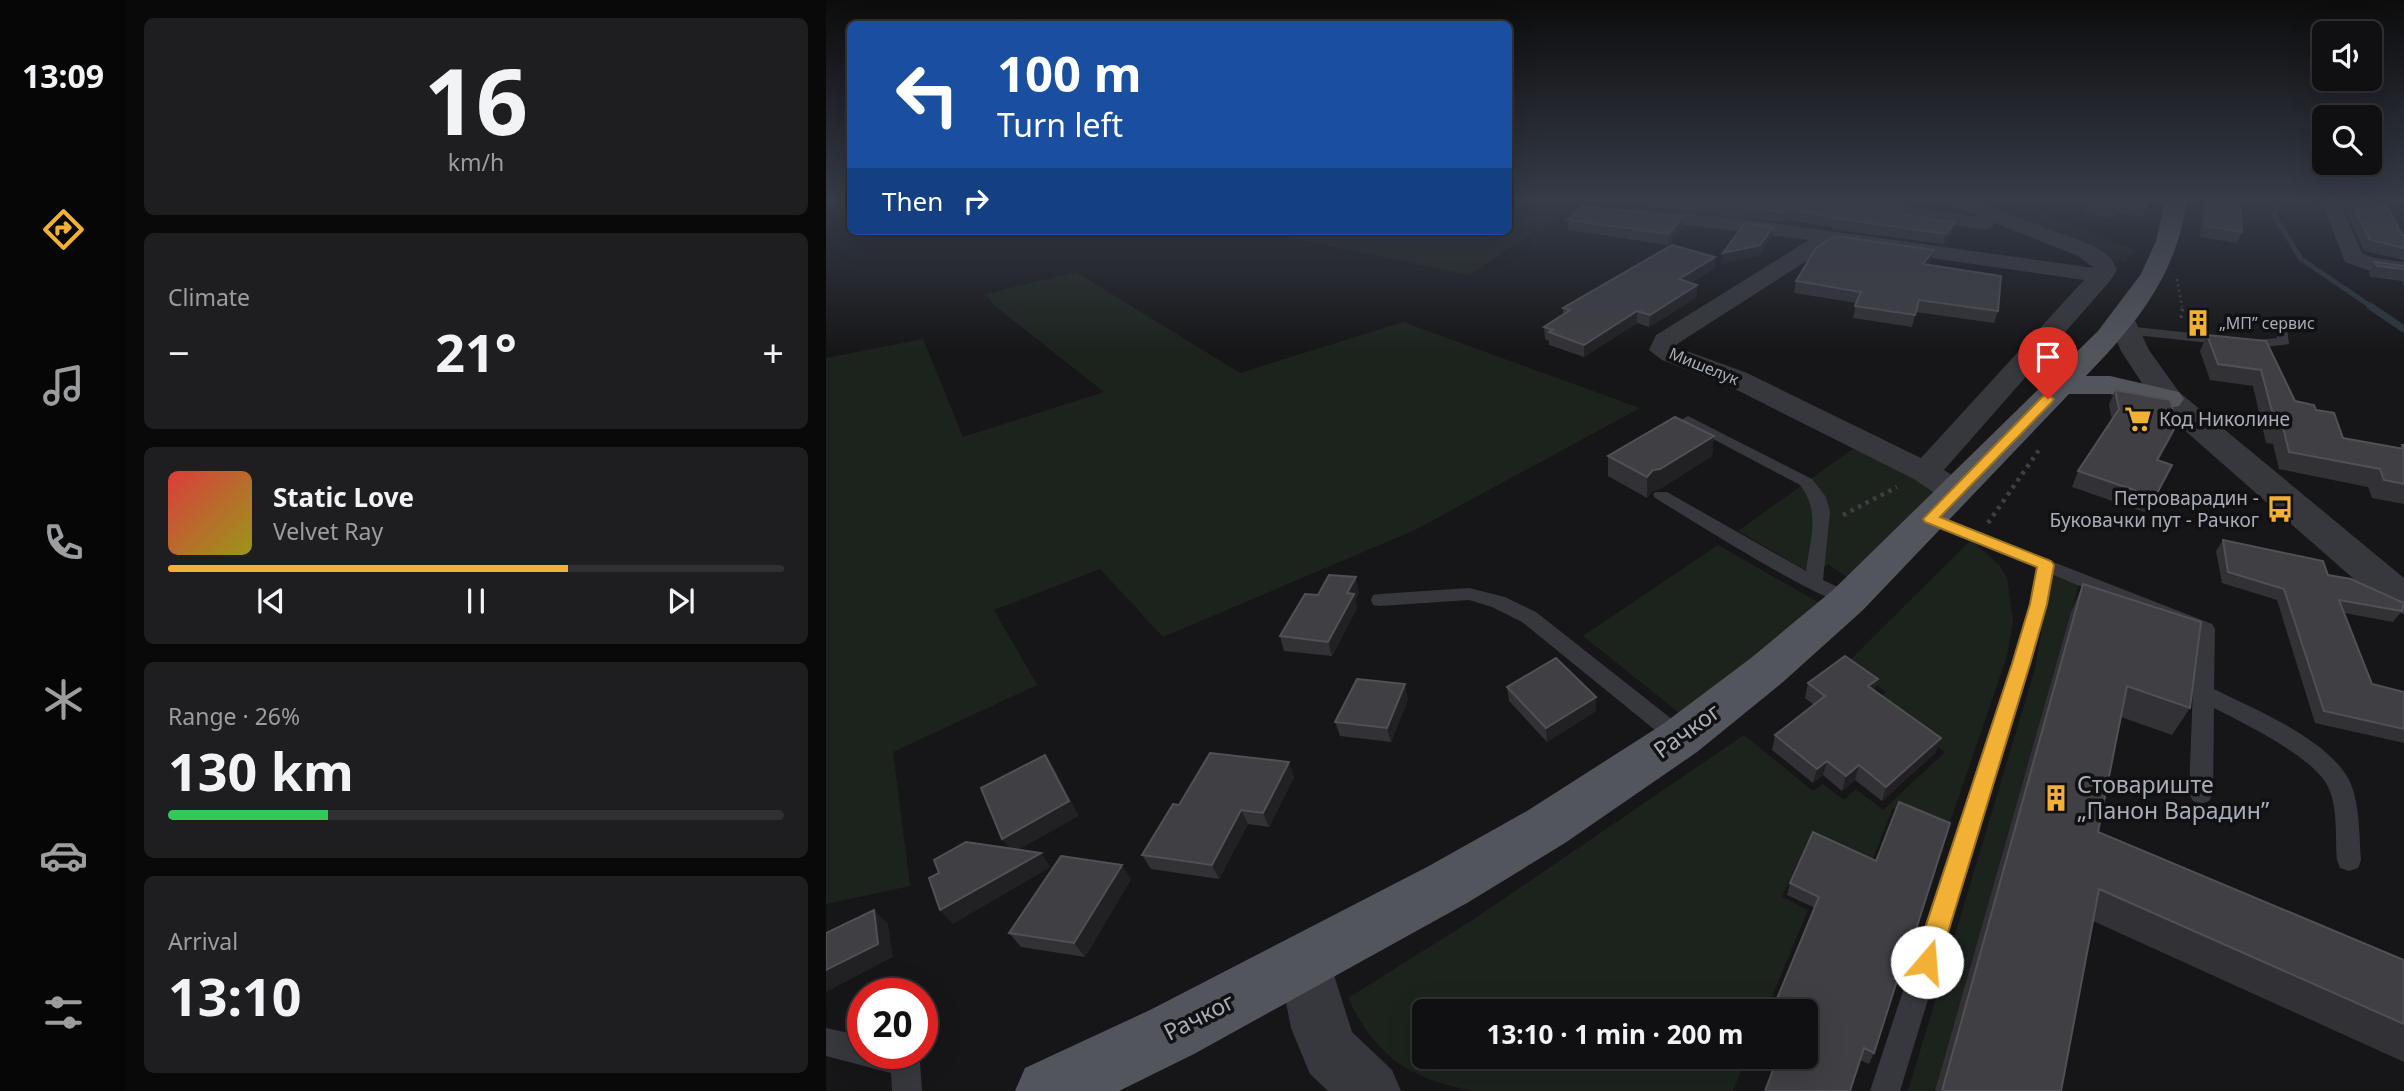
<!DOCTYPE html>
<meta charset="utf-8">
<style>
body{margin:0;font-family:"Noto Sans",sans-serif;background:#1e1e20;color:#f1f3f6;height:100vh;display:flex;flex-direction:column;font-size:26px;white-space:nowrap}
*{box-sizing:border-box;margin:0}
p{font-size:23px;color:#9c9d9f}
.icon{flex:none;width:38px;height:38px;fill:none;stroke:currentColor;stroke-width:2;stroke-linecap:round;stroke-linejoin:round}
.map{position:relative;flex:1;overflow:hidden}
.side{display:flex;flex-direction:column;gap:18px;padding:18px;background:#09090a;width:700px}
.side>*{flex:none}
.top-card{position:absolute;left:21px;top:21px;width:665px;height:214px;border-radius:10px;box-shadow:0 7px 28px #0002,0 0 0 2px #303032;background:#1a4fa0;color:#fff;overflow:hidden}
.fabs{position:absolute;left:1486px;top:21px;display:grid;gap:14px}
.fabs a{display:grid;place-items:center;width:70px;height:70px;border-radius:10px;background:#101012;box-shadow:0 7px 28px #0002,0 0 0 2px #303032;font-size:35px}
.speed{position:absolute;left:21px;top:978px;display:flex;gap:14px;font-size:35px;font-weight:700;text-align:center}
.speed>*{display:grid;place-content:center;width:91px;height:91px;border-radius:50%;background:#101012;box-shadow:0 7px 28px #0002,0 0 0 2px #303032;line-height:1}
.speed .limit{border:10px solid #d22;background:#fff;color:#111}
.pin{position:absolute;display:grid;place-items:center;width:60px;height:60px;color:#fff;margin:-72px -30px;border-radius:50% 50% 50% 0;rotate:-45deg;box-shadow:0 0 7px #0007}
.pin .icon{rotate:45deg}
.me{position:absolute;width:77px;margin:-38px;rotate:18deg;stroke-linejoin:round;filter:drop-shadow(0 0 5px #0008)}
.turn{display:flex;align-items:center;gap:24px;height:147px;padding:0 35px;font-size:32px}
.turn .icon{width:91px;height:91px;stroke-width:2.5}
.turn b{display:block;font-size:49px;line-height:60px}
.then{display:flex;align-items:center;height:66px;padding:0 35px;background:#0003;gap:14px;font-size:26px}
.big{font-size:52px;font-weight:700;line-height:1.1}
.side .tile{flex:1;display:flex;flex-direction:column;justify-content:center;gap:10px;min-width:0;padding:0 24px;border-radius:10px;background:#1e1e20}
.side .dial{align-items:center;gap:0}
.dial b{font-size:91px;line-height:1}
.song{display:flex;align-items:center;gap:21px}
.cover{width:84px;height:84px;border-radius:10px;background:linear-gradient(135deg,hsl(0 70% 55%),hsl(60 70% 35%))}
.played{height:7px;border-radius:4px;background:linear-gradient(90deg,#f2b134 65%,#303032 65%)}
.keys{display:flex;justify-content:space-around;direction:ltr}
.heat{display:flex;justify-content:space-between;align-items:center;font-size:38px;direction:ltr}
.charge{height:10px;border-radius:5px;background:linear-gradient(90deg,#34c759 26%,#303032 0)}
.trip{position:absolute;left:586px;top:999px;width:406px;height:70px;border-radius:10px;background:#101012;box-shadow:0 7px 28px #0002,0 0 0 2px #303032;font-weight:700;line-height:70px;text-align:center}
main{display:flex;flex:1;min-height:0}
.dock{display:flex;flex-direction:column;width:126px;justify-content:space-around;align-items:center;background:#060607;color:#9c9d9f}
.dock .icon{width:49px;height:49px}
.dock .on{color:#f2b134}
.dock b{font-size:32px;color:#f1f3f6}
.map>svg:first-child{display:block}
.green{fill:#1c231d}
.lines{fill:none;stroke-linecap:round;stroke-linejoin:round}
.stream-far1{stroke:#2c353c;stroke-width:5}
.stream{stroke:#2c353c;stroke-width:7}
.path-far2{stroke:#3d3f44;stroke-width:2.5;stroke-dasharray:2 3.5;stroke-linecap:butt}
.path-far1{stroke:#3d3f44;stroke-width:3.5;stroke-dasharray:2.5 4.5;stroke-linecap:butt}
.path{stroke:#3d3f44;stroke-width:4.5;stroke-dasharray:3.5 5;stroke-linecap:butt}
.service{fill:#37383d;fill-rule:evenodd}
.minor{fill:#37383d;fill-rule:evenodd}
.tertiary{fill:#37383d;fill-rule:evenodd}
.primary{fill:#53555c;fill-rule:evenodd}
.wall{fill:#323236}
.shaded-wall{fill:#212124}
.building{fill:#3f3f44;stroke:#4f5156;stroke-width:2}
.route{fill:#f2b134;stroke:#9d7322;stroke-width:2}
.labels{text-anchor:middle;stroke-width:7;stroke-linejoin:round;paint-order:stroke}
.far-poi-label{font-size:16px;fill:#a8adb8;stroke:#111113;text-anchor:start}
.far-street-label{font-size:16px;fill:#a8adb8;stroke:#111113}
.poi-label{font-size:19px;fill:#a8adb8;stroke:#111113;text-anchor:start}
.near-street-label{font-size:23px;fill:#a8adb8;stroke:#111113}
.near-poi-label{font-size:23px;fill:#a8adb8;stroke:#111113;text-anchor:start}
</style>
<main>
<nav class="dock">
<b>13:09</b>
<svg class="icon on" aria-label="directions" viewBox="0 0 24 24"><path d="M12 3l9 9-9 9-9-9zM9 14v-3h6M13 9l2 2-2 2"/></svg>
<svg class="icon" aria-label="music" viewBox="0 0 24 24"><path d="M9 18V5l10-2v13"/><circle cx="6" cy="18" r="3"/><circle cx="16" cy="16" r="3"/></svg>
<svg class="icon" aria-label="phone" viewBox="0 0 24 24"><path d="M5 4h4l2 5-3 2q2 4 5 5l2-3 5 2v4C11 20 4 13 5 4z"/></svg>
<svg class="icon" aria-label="climate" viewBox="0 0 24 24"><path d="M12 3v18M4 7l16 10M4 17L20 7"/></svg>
<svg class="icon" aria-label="car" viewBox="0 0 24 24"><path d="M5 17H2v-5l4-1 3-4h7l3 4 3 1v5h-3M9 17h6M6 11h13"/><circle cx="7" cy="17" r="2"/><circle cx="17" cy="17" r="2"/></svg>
<svg class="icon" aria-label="filters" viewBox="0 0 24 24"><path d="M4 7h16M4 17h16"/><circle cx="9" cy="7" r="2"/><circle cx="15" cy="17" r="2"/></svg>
</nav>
<section class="side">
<div class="tile dial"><b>16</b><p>km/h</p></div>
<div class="tile"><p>Climate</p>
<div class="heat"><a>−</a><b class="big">21°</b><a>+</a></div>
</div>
<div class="tile">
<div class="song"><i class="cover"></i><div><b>Static Love</b><p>Velvet Ray</p></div></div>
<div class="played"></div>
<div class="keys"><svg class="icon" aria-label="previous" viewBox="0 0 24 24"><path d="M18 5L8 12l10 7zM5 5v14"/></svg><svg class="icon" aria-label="pause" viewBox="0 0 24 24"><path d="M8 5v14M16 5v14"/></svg><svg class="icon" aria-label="next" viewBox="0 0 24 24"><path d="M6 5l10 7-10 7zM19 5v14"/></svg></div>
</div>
<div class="tile"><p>Range · 26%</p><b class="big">130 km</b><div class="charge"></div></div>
<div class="tile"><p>Arrival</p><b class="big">13:10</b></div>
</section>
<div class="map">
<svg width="1578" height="1091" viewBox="0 0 1578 1091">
<rect width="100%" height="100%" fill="#161618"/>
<g class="green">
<path d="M683,200H758L643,275L431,231H682Z"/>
<path d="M1128,200H1195L1234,220L1310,250L1298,263Z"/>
<path d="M250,272L414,373L577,322L814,408L589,530L337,637L274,569L168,610L211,685L67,752L84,886L0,904V358L97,339L137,437L278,392L169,306L159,294Z"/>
<path d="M1035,443L1124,502L1025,580L1002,564L988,575L912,531Z"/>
<path d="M1145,540L1173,565L1181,578L1187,621L1181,656L1121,831L1067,808L1043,868L982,840L956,897L982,910L940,1011L598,1012V1057H921L907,1091H647C582,1078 551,1058 522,998L648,919L918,735L987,791L997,784L1018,800L1030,789L1057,810L1119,752L1048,702L1060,692L1020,664Z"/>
<path d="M892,545L1004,609L862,720L757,636Z"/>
<path d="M1225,575L1253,584L1109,1091H1082L1209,669Z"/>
</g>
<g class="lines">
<path class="stream-far1" d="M1453,200L1448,215L1475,259L1546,307"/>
<path class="stream" d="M1544,306L1578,329"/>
<g class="path-far2">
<path d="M1572,200H1578"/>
<path d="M1351,279L1356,307"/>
</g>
<path class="path-far1" d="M1355,318L1357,306"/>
<g class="path">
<path d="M1017,515L1071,487"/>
<path d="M1162,523L1213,450"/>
</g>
<g class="service">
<path d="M1455,322L1461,326L1463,344L1431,348L1300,334L1294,330L1300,326L1431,340L1451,338L1449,326Z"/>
<path d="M862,416L986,479L1000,497L1004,512L997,580L1029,595L1031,600L1029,605C1007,611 858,515 829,498L827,495L829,492H841L980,571C984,540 995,512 974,485L857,423L855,420Z"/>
<path d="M1104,514L1386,624L1389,629L1388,689C1429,710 1506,740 1525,784C1534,807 1533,836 1535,860L1532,868L1523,871L1514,868L1511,860C1509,838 1512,810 1503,789C1491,758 1417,723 1388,708L1387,794L1383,801L1375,804L1367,801L1363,794L1369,633L1227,575L1222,604L1205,664L1074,1091H1044L1185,664L1204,604L1210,568L1098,523L1096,519Z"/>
<path d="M643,588L679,597L710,612L861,731L864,737L861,743L853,746L845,743L696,622L666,607L643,600L554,606L547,605L545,600L547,595L554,594Z"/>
<path d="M0,1028L37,1036V1054H90L94,1062L96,1091H66L65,1073L0,1056Z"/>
</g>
<g class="minor">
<path d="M1001,200H1044L1157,218L1122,204L1119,200H1145L1268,246L1285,258L1291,270L1284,281L1118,470L1141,485L1145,492L1141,499L1129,502L1117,499L1088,479L901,385L836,360L823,350L830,335L983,240L803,218L800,214L803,210L810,208L911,218L1268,268L1252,256L1166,222L1168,224L1165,228L1158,230L1010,206L1003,204ZM1007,244L1258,280L1095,458L921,373L850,347L851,344Z"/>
<path d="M1495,200H1513L1536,253L1549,258L1578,262V276L1544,271L1519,262Z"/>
<path d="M479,935L498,943L526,1032L566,1070L575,1091H502L484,1074L465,1028L452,962L460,943Z"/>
</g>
<path class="tertiary" d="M1296,312L1306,314L1323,350L1353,392L1578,578V614L1563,610L1331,406L1295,351L1282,320L1286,314Z"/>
<path class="primary" d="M1339,200H1361C1350,276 1312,322 1260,376H1284L1353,392L1358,399L1353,406L1342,408L1284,394H1243L1037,610L957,682L871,752L739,843L641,903L368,1054L293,1091H189L199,1068L324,1010L601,867L701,811L837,724L925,658L1007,590L1272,331L1315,274L1330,241Z"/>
</g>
<g class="wall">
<path d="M771,200H1017L1070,213L1128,223L1125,234L1117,244L1006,229V227L958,219L956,222L771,202Z"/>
<path d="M1257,200H1325L1324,203L1322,202L1316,217L1290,213L1287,218L1256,213L1258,208L1255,207Z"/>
<path d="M1378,200H1414L1416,232L1411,243L1374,237Z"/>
<path d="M1515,200H1558L1576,235H1578V260L1538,251Z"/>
<path d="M742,220L857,228L842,245L742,230Z"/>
<path d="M1108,250L1105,261L1102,265L1172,311L1168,323L1090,312L1086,327L1027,318L1030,303L968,293L970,281Z"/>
<path d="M1549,262L1578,266V286L1576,281L1544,277L1543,273Z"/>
<path d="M889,268L865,283L871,285V297L823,327L811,323L758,357L723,345V341L719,339L718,327L737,314V308Z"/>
<path d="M1381,335L1440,341L1469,401L1490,410L1517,438L1573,448L1576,445H1578V504L1546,498L1542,487L1453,469L1447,444L1440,443L1427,386L1384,380L1374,351Z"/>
<path d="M1289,390L1351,424L1332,460L1338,481L1321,513L1246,487L1252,471L1286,420L1283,405Z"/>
<path d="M888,436L886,456L834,489L827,491L821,498L782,476V456Z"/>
<path d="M1397,540L1502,575L1576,611L1567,622L1518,613L1546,684L1578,692V743L1489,723L1451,600L1396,583L1390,551Z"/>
<path d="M1257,584L1364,708L1346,735L1295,717L1272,832L1578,960V1062L1267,921L1235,1091H1109L1245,612Z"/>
<path d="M533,592L529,600L531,608L506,656L458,651L454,636L492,595Z"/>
<path d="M982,683L1049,690L1110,752L1056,801L1029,780L1016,791L997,775L987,783L946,750L949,735L988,705L979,698Z"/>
<path d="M681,687L770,711L721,742L683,701Z"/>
<path d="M582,699L565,742L514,736L509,722Z"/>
<path d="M468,777L443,827L422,824L393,879L325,869L316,855L353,805Z"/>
<path d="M305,879L259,957L195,947L183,933Z"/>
<path d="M964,883L1086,942L1081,954L1080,953L1048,1053L1043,1064L1034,1060L980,1012H948L950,1001L989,908L961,895Z"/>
</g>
<g class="shaded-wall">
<path d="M857,217V228L842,245L843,234Z"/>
<path d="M1128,223L1125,234L1117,244L1120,234Z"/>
<path d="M947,227L946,237L933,256L896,264L897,253Z"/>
<path d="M1108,250L1105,261L1094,276L1097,264Z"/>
<path d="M889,257V268L852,291L853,279Z"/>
<path d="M871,285V297L823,327L824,315Z"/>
<path d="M811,311V323L758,357V345Z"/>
<path d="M1351,424L1344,440L1324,476L1331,460Z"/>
<path d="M888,436L886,456L834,489L827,491L821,498V477L827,470Z"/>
<path d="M530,577L533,592L529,600L531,608L506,656L502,642L521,593Z"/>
<path d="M1052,679L1048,693L1042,686Z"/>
<path d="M579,684L582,699L565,742L561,728Z"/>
<path d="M770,697V711L721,742L720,728Z"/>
<path d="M1115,738L1110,752L1056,801L1060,787Z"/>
<path d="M219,755L229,770L253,816L187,853L176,839Z"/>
<path d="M1001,761L997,775L987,783L991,769Z"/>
<path d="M463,762L468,777L443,827L437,813Z"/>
<path d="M1033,765L1029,780L1016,791L1020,776Z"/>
<path d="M415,810L422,824L393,879L386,865Z"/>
<path d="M215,853L225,867L127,924L114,910Z"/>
<path d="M296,865L305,879L259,957L248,943Z"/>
<path d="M48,910L62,924L67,957L0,992V970Z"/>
</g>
<g class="building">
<path d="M841,200H1017L1071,208L1070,213L1128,223L1120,234L1008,218L1009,217L959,209L957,212Z"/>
<path d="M1261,200H1323L1320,207L1293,203L1291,208L1259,202Z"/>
<path d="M1382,200H1414L1416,232L1379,226Z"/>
<path d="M1524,200H1558L1576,235H1578V248L1544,240Z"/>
<path d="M756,206L857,217L843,234L742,220Z"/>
<path d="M919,223L947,227L934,245L897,253Z"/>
<path d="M1009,236L1108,250L1097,264L1175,276L1172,311L1093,300L1089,315L1029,306L1035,292L970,281L990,248Z"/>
<path d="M846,245L889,257L853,279L871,285L824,315L811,311L758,345L723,332L727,330L718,327L744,310L737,308Z"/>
<path d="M1549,262L1578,266V269L1551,266Z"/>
<path d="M1381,335L1440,341L1469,401L1488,405L1490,410L1508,413L1517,438L1578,449L1576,445H1578V484L1558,480L1554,469L1463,452L1457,427L1450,426L1435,370L1392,364Z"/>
<path d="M1289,390L1344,400L1351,424L1331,460L1346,465L1329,497L1252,471L1293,409Z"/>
<path d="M849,417L888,436L834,469L827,470L821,477L782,456Z"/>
<path d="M1397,540L1497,561L1502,575L1525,579L1578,603L1576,611L1513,600L1546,684L1578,692V729L1498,711L1458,589L1402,572Z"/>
<path d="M503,575L530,577L521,593L528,594L502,642L454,636L479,594L492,595Z"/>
<path d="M1257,584L1375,622L1364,708L1301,686L1272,832L1578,960V1024L1273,889L1235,1091H1116Z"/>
<path d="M1019,656L1052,679L1042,686L1115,738L1060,787L1033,765L1020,776L1001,761L991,769L949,735L999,696L982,683Z"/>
<path d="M730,658L770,697L720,728L681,687Z"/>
<path d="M531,679L579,684L561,728L509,722Z"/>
<path d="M384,753L463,762L437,813L415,810L386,865L316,855L347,804L353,805Z"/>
<path d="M219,755L243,801L176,839L155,788Z"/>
<path d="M1073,802L1124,823L1086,942L1084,940L1048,1053L1038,1048L1024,1091H939L952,1057H980V1012H970L950,1001L993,897L964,883L987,832L1050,861Z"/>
<path d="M140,842L215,853L114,910L103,878L113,873L108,860Z"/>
<path d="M235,856L296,865L248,943L183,933Z"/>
<path d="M48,910L52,944L0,970V933Z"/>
</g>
<linearGradient id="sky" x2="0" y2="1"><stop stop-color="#0c0c0d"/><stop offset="0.57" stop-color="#363c48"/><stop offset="1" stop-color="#363c48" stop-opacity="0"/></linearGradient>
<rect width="1578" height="352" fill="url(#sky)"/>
<path class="route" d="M1222,395L1228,399L1226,402L1114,517L1225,561L1228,565L1221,604L1204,664L1113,962L1109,970L1101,974L1092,970L1088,962L1186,664L1204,604L1211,567L1099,522L1097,519L1217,396Z"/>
<defs>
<symbol id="building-bare" viewBox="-9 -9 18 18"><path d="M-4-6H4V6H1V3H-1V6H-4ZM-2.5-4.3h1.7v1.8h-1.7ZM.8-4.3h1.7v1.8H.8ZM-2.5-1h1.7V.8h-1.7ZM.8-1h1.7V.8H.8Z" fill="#f2b134" stroke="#111113" stroke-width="2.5" paint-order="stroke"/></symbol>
<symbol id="supermarket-bare" viewBox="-9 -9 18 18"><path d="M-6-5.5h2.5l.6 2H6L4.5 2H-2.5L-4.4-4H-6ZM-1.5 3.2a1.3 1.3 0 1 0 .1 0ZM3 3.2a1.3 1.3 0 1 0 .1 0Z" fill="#f2b134" stroke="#111113" stroke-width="2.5" paint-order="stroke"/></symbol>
<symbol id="bus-bare" viewBox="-9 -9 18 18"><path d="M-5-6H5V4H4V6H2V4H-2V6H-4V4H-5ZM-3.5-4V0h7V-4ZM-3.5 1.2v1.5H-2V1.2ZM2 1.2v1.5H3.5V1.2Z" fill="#f2b134" stroke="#111113" stroke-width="2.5" paint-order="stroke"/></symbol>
</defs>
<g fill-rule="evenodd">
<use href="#building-bare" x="1353" y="304" width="38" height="38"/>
<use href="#supermarket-bare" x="1293" y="400" width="38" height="38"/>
<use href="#bus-bare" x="1435" y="490" width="38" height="38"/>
<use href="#building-bare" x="1211" y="779" width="38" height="38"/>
</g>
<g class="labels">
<g class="far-poi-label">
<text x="1393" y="329">„МП” сервис</text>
</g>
<g class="far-street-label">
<text transform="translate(878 366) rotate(22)" y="6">Мишелук</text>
</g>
<g class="poi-label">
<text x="1333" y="426">Код Николине</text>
<text x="1433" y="505" text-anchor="end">Петроварадин -<tspan x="1433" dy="22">Буковачки пут - Рачког</tspan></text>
</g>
<g class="near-street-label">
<text transform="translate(861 731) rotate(-36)" y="8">Рачког</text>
<text transform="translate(373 1017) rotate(-27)" y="8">Рачког</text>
</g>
<g class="near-poi-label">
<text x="1251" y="793">Стовариште<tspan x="1251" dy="26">„Панон Варадин”</tspan></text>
</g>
</g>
</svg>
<div class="fabs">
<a><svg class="icon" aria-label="sound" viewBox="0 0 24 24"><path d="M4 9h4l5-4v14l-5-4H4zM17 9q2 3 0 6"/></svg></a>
<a><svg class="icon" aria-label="search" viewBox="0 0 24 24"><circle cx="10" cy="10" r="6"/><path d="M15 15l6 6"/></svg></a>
</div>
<div class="speed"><div class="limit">20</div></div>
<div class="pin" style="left:1222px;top:399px;background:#d93025"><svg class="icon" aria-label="arrive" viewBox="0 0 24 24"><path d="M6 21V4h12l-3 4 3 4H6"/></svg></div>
<svg class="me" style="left:1101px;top:962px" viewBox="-20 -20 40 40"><circle r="19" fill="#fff"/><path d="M0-13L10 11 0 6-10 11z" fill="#f2b134"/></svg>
<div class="trip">13:10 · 1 min · 200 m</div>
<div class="top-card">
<div class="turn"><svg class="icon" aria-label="left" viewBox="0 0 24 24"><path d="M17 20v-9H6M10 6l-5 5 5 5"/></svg><div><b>100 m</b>Turn left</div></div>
<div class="then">Then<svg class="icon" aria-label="right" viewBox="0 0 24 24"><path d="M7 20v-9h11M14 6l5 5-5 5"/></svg></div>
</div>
</div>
</main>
